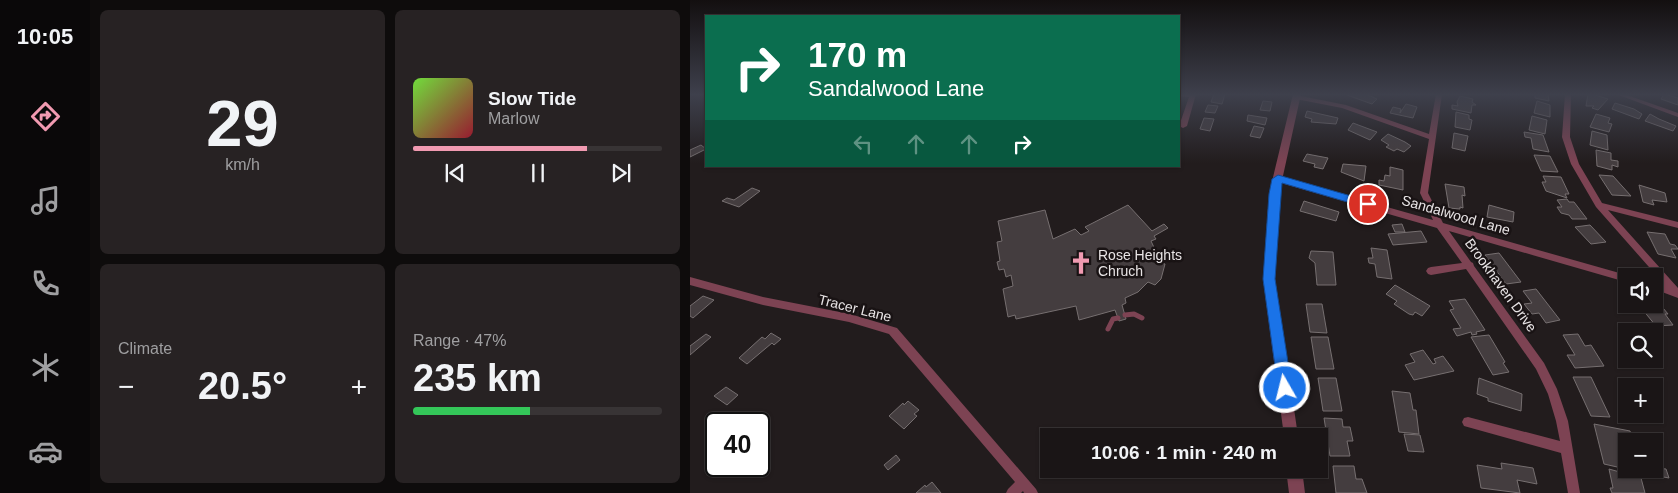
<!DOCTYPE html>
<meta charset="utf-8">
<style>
body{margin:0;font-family:Arial,sans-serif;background:#272223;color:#f1f3f6;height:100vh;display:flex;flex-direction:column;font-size:19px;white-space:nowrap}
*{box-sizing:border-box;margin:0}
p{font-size:16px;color:#9f9fa1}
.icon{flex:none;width:28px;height:28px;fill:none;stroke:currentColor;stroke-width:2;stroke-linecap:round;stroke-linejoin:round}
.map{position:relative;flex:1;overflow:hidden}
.panel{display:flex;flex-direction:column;gap:10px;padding:10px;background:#0e0c0c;width:600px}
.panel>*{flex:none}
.top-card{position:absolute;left:15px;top:15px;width:475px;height:152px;border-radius:0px;box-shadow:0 1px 4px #0004,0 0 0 1px #383435;background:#0b6e4f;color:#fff;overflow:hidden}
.controls{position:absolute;left:928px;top:268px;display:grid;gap:10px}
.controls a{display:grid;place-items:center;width:45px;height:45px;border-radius:0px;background:#1a1516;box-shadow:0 1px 4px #0004,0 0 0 1px #383435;font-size:25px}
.speed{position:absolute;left:15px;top:412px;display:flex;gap:10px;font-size:25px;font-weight:700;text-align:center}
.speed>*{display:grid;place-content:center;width:65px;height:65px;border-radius:50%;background:#1a1516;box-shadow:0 1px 4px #0004,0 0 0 1px #383435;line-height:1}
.speed .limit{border:2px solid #111;border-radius:8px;background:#fff;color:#111}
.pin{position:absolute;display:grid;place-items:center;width:42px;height:42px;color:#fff;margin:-21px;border:2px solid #fff;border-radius:50%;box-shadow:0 1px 5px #0007}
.me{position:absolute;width:55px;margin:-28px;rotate:352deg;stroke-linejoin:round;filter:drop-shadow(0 0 4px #0008)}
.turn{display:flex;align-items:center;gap:18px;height:105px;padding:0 20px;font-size:22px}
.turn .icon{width:65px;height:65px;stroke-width:2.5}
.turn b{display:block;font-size:35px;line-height:42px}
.lanes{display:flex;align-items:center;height:48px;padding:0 20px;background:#0003;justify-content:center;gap:25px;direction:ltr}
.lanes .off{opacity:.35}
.big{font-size:38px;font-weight:800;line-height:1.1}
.panel .tile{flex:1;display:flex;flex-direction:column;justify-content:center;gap:8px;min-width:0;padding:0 18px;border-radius:8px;background:#272223}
.panel .dial{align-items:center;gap:0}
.dial b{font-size:65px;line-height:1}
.song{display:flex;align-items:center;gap:15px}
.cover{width:60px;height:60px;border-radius:8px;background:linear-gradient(135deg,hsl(100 70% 55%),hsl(350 70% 35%))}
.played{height:5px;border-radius:2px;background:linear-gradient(90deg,#f19ab1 70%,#383435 70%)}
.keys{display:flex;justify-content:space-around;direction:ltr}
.heat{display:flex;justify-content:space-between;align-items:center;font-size:28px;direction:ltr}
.charge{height:8px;border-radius:4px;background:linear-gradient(90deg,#34c759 47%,#383435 0)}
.panel .tiles{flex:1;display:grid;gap:10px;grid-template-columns:repeat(2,1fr)}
.trip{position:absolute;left:350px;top:428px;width:288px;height:50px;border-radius:0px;background:#1a1516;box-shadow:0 1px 4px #0004,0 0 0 1px #383435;font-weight:800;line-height:50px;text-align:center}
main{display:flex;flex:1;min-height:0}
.dock{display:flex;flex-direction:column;width:90px;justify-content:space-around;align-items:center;background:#0a0809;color:#9f9fa1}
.dock .icon{width:35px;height:35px}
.dock .current{color:#f19ab1}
.dock b{font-size:22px;color:#f1f3f6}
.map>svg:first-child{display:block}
.building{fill:#443d3f;stroke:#766f70}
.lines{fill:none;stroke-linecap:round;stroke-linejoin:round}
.service{stroke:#7d4353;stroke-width:5}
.minor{fill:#7d4353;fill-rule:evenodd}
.tertiary{fill:#7d4353;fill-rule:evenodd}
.route{fill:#1a73e8;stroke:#114b97}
.labels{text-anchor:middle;stroke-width:5;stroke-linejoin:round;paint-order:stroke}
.street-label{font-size:14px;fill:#e8e4e5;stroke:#191314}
.poi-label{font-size:14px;fill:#e8e4e5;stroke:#191314;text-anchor:start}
</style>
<main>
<nav class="dock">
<b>10:05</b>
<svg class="icon current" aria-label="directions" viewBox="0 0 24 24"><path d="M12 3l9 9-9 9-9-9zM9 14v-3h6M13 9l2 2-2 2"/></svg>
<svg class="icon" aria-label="music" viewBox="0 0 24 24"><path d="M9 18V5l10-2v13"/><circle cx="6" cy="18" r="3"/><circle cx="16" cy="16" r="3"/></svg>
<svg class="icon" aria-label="phone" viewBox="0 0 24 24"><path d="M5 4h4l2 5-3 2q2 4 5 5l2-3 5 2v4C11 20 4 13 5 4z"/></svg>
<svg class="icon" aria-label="climate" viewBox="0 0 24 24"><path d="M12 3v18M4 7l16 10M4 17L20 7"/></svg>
<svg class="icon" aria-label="car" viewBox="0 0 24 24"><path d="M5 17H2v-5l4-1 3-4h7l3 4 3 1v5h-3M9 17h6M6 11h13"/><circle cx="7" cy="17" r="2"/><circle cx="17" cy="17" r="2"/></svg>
</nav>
<section class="panel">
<div class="tiles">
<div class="tile dial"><b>29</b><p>km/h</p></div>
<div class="tile">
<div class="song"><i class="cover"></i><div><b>Slow Tide</b><p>Marlow</p></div></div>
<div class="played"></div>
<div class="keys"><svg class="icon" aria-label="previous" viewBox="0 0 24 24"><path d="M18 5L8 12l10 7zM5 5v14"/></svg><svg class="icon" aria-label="pause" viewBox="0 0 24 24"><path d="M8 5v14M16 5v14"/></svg><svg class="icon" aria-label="next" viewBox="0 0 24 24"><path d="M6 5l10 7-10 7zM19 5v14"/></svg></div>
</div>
<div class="tile"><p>Climate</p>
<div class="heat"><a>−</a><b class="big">20.5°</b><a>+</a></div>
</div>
<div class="tile"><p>Range · 47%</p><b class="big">235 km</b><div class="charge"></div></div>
</div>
</section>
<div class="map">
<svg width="988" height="493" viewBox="0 0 988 493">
<rect width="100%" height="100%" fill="#221c1d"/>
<g class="building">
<path d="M524,94H535L532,104L521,102Z"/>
<path d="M659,94H680L678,95L687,99L682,104L657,95Z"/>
<path d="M845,94H858L859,101L845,98Z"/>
<path d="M898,94H902L918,99L908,110L902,108L904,106H896Z"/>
<path d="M974,94L988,98V105L971,99Z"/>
<path d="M770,96L783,99L782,102L786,105H782L781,113L762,109V105L768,106L767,102Z"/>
<path d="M573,101L582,102L580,111L570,110Z"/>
<path d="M847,101L860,105V117L844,113Z"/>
<path d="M925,103L944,109L952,114L949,119L922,109Z"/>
<path d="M716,104L727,107L723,118L700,113L703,107L711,109L710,113Z"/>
<path d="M518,105L528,106L525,113L515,112Z"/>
<path d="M617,111L648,118L646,124L621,122L622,119L615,117Z"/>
<path d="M766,112L779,115V119L782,120L780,130L765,127Z"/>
<path d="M906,114L920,118L918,123L922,124L919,132L900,127Z"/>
<path d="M960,114L969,119L986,126L983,131L955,121Z"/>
<path d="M558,115L577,118L575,125L557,121Z"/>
<path d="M842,116L857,120L855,134L839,130Z"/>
<path d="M514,118L524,119L520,131L510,129Z"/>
<path d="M663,123L687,132L680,140L658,130Z"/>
<path d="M564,126L574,128L570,138L560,136Z"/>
<path d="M902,131L917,135L918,150L900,145Z"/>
<path d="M834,132L853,135L859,152L843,149L841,138L835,137Z"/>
<path d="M764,133L778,136L775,151L762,148Z"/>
<path d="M698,134L715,142L721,146L714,152L707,149L704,151L696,147L699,145L691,140Z"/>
<path d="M11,145L16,149L0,157V150Z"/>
<path d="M906,150L921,153V160L928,161V167L922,165V170L907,166Z"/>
<path d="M617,154L638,158L633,169L624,167L625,164L613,161Z"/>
<path d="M844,155L860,156L868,172L851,171Z"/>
<path d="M653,164L676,166L674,181L651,172Z"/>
<path d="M700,167L713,170V190L689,185V180L694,181L695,175L700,176Z"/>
<path d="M909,175L923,176L941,196L922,195Z"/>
<path d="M853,176L871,177L879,194H875L877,198L856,191L852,182H856Z"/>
<path d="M755,184L774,187L775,196L772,195L773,208L770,207V209L759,208Z"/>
<path d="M949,185L975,193L977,202L962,200L964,205L953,202Z"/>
<path d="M62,188L70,191L49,207L32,201L37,198L44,200Z"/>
<path d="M877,199L879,202H884L897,219H882L879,215L871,213L867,207H872L867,200Z"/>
<path d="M614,201L649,212L646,221L610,211Z"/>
<path d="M438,205L462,231L474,224L478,228L464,236L466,239L461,241L468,256L467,262L475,264L471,279L465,285L458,282L448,292L435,298L436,303L432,305L436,319L429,321L425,310L389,320L386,306L326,319L325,315L318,317L313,289L323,286L321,275L316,277L314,269L309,270L307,262L310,261L307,242L312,241L308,221L355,210L363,239L385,229L391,235L399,231L395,227Z"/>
<path d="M799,205L824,212L823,222L797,217Z"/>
<path d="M712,224L715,232H705L702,225Z"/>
<path d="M900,225L916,242L901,244L885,227Z"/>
<path d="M731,231L737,242L703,245L698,234Z"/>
<path d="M957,232L975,234L980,244L985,245L988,249H981L986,258L968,254Z"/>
<path d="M681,248L697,250L702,279L687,277L685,264L679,263L678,258H683Z"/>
<path d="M621,251L643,252L646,285H627L625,263L619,258Z"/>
<path d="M809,253L831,282L816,284L795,255Z"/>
<path d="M705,285L740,306L732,316L725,312L723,315L719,314L704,304L707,301L696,294Z"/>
<path d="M846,289L870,320L856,323L849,313L842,314L834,304L842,303L833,291Z"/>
<path d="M13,296L24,300L3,318L0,316V306Z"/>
<path d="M964,297L978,314H975L983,325L966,326L948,304H964Z"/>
<path d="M775,299L795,330L786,332L787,334L782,335L781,332L767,336L763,329L771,328L760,310L764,309L759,301Z"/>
<path d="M616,304H632L637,333L620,332Z"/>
<path d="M81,333L91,339L84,345L82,343L57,364L49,358L72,337L75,339Z"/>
<path d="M16,334L21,337L0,355V346Z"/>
<path d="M888,334L895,346L901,345L914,366L885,368L877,355H885L873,335Z"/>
<path d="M799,335L815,362L813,363L819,372L803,375L781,337Z"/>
<path d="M621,337H638L644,369H626Z"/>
<path d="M733,350L743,364L746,363L744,359L753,356L764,371L724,380L715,365L725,362L720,354Z"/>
<path d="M883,377H901L920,417L901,416Z"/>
<path d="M628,378H646L652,411H633Z"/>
<path d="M789,378L832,394L831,411L798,401V398L787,394Z"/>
<path d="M36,387L48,395L37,405L24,396Z"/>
<path d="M702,391L720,393L723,410H726L729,434L709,432Z"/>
<path d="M218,401L229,410L224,414L227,416L214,429L199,416L213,403L214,405Z"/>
<path d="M634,418L652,419L653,427H660L663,441H657L660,456H640Z"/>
<path d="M904,424L940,431L943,441L928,438L936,469L914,464Z"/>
<path d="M714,434L730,435L734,452L718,451Z"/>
<path d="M206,455L210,460L198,470L194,465Z"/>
<path d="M811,463L843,468L847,484L827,480L830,493L791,488L787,465L812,469Z"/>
<path d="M643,466H664L666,479H672L677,493H646Z"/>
<path d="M966,468L976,469L979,478L968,476Z"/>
<path d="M919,469L951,478L955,493H922L920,488H923Z"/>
<path d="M242,482L251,493H226L235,485L236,487Z"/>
</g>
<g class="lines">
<g class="service">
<path d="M435,315L444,314L452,318"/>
<path d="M418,329L423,319L428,318"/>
</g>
<g class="minor">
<path d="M489,94H506L497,126L493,128L489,126L499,97L489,96Z"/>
<path d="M746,94H752L738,193L753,223L940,276H936V282L759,231L781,262L783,263L784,266L854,363L867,389L878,421L890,493H878L871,453L774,426L772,422L774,418L778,417L870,441L866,421L858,394L846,369L776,269L741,275L738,274L736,271L738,268L741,267L772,263L747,228L584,181L583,179L587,176L743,220L730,193L739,139L652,108L606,99L603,97L606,95L656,105L739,134Z"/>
<path d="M875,94H881L880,137L889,164L912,203L988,222V228L918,210L988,288V298L964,289V281L974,284L906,207L881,164L872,137Z"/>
<path d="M926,94H934L988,113V117Z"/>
<path d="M0,277L73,297L160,314L207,328L346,489L348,493H334L333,491L331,493H316L318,489L325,482L199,334L159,322L73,305L0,285Z"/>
</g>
<g class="tertiary">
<path d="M603,94H611L589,194L585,279L608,436H594L573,279L579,194Z"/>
<path d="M596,469H612L615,493H599Z"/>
</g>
</g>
<linearGradient id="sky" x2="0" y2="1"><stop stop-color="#130f10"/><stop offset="0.58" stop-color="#3e404c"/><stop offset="1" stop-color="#3e404c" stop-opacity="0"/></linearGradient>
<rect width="988" height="163" fill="url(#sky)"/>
<path class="route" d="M588,175L682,202L683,204L678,208L592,183L585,279L602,388L600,393L595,395L590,393L588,388L573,279L579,194L582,179Z"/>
<defs>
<symbol id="church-bare" viewBox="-9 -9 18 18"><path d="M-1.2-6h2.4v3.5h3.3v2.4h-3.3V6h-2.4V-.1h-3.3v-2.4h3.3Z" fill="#f19ab1" stroke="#191314" stroke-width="2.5" paint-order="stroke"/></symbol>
</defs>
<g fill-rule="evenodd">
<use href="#church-bare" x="375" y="247" width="32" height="32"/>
</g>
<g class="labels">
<g class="street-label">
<text transform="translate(766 215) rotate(16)" y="5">Sandalwood Lane</text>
<text transform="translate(811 285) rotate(54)" y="5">Brookhaven Drive</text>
<text transform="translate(165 308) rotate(14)" y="5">Tracer Lane</text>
</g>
<g class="poi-label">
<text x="408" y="260">Rose Heights<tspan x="408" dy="16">Chruch</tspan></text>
</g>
</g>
</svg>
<div class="controls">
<a><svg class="icon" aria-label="sound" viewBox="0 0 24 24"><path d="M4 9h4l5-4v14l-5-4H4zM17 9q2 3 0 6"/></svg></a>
<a><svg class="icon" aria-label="search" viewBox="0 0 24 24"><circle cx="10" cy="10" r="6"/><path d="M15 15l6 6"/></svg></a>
<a>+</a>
<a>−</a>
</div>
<div class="speed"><div class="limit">40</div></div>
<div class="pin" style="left:678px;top:204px;background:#d93025"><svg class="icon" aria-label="arrive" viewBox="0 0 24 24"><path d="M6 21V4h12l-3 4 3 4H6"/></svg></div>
<svg class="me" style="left:595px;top:388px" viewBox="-20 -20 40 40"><circle r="17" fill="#1a73e8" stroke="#fff" stroke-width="3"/><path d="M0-11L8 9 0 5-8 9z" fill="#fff"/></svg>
<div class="trip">10:06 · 1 min · 240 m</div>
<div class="top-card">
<div class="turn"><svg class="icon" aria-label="right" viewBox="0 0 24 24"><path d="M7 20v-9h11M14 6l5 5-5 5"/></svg><div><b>170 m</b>Sandalwood Lane</div></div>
<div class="lanes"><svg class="icon off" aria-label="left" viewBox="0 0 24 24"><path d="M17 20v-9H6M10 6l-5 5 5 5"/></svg><svg class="icon off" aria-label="ahead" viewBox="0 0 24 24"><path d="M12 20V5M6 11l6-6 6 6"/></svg><svg class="icon off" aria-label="ahead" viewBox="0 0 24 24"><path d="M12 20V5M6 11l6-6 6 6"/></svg><svg class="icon" aria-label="right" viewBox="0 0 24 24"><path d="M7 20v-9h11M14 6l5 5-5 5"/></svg></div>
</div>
</div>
</main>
